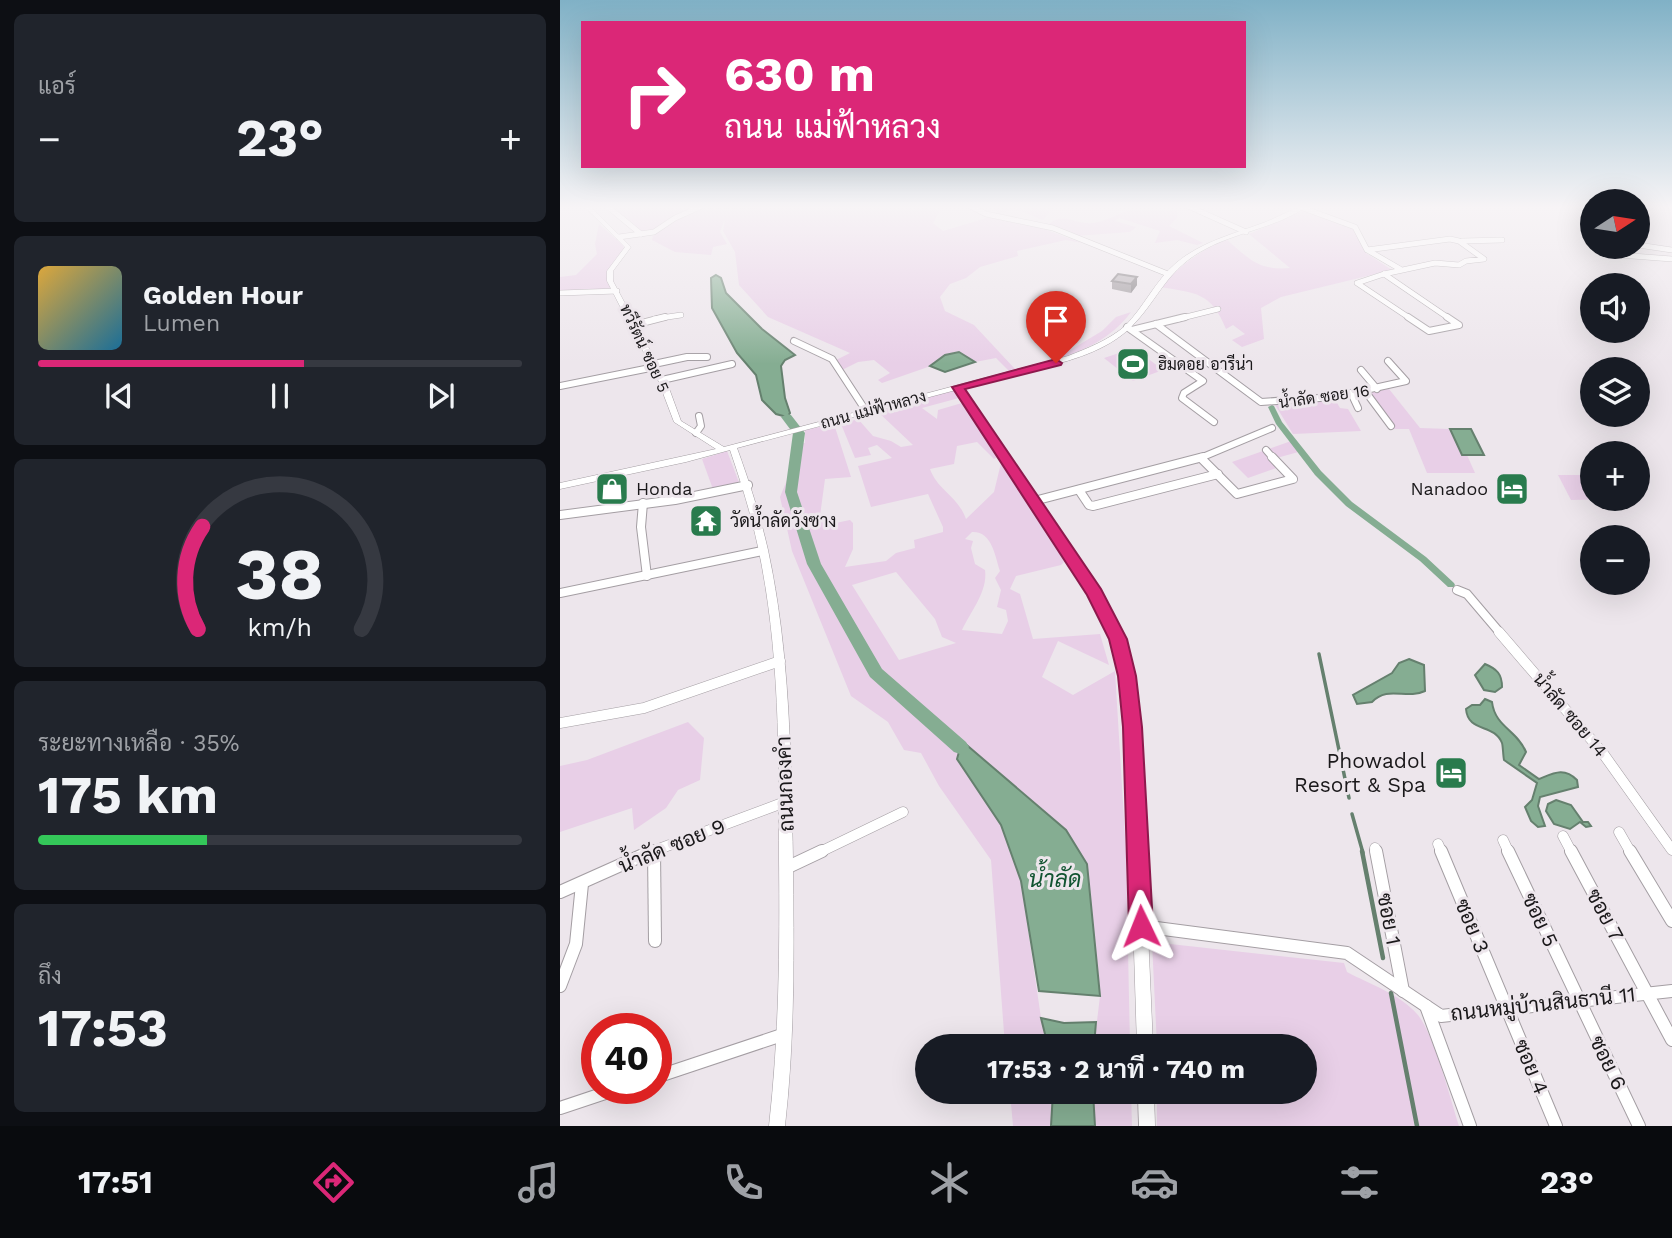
<!DOCTYPE html>
<html lang="th">
<meta charset="utf-8">
<style>
body{margin:0;font-family:"Work Sans",Sarabun,sans-serif;background:#20242c;color:#f1f3f6;height:100vh;display:flex;flex-direction:column;font-size:26px;white-space:nowrap}
*{box-sizing:border-box;margin:0}
p{font-size:23px;color:#9ea1a6}
.icon{flex:none;width:38px;height:38px;fill:none;stroke:currentColor;stroke-width:2;stroke-linecap:round;stroke-linejoin:round}
.map{position:relative;flex:1;overflow:hidden}
.panel{display:flex;flex-direction:column;gap:14px;padding:14px;background:#0d0f14;width:560px}
.panel>*{flex:none}
.top-card{position:absolute;left:21px;top:21px;width:665px;height:147px;border-radius:0px;box-shadow:0 7px 28px #0002;background:#db2777;color:#fff;overflow:hidden}
.needle{width:46px;rotate:78deg}
.fabs{position:absolute;left:1020px;top:189px;display:grid;gap:14px}
.fabs a{display:grid;place-items:center;width:70px;height:70px;border-radius:50%;background:#171b24;box-shadow:0 7px 28px #0002;font-size:35px}
.speed{position:absolute;left:21px;top:1013px;display:flex;gap:14px;font-size:35px;font-weight:700;text-align:center}
.speed>*{display:grid;place-content:center;width:91px;height:91px;border-radius:50%;background:#171b24;box-shadow:0 7px 28px #0002;line-height:1}
.speed .limit{border:10px solid #d22;background:#fff;color:#111}
.pin{position:absolute;display:grid;place-items:center;width:60px;height:60px;color:#fff;margin:-72px -30px;border-radius:50% 50% 50% 0;rotate:-45deg;box-shadow:0 0 7px #0007}
.pin .icon{rotate:45deg}
.me{position:absolute;width:77px;margin:-38px;rotate:358deg;stroke-linejoin:round;filter:drop-shadow(0 0 5px #0008)}
.turn{display:flex;align-items:center;gap:24px;height:147px;padding:0 28px;font-size:32px}
.turn .icon{width:91px;height:91px;stroke-width:2.5}
.turn b{display:block;font-size:49px;line-height:60px}
.big{font-size:52px;font-weight:700;line-height:1.1}
.panel .widget{flex:1;display:flex;flex-direction:column;justify-content:center;gap:10px;min-width:0;padding:0 24px;border-radius:10px;background:#20242c}
.panel .dial{align-items:center;gap:0}
.dial svg{height:182px;overflow:visible;fill:none;stroke:#363941;stroke-width:7;stroke-linecap:round;text-anchor:middle}
.dial text{fill:#f1f3f6;stroke:none}
.song{display:flex;align-items:center;gap:21px}
.cover{width:84px;height:84px;border-radius:10px;background:linear-gradient(135deg,hsl(40 70% 55%),hsl(200 70% 35%))}
.played{height:7px;border-radius:4px;background:linear-gradient(90deg,#db2777 55%,#363941 55%)}
.keys{display:flex;justify-content:space-around;direction:ltr}
.heat{display:flex;justify-content:space-between;align-items:center;font-size:38px;direction:ltr}
.charge{height:10px;border-radius:5px;background:linear-gradient(90deg,#34c759 35%,#363941 0)}
.trip{position:absolute;left:355px;top:1034px;width:402px;height:70px;border-radius:35px;background:#171b24;box-shadow:0 7px 28px #0002;font-weight:700;line-height:70px;text-align:center}
.menu{display:flex;height:112px;justify-content:space-around;align-items:center;background:#090b0e;color:#9ea1a6}
.menu .icon{width:49px;height:49px}
.menu .current{color:#db2777}
.menu b{font-size:32px;color:#f1f3f6}
main{display:flex;flex:1;min-height:0}
.map>svg:first-child{display:block}
.green{fill:#e8cfe7;fill-rule:evenodd}
.water{fill:#85ad92;stroke:#65806e;stroke-width:2}
.lines{fill:none;stroke-linecap:round;stroke-linejoin:round}
.stream-far1{stroke:#65806e;stroke-width:3.5}
.stream{stroke:#65806e;stroke-width:4.5}
.canal{fill:#85ad92;fill-rule:evenodd}
.river{fill:#85ad92;fill-rule:evenodd}
.minor-far4-casing{stroke:#a49ea3;stroke-width:6}
.minor-far3-casing{stroke:#a49ea3;stroke-width:8}
.minor-far2-casing{stroke:#a49ea3;stroke-width:10}
.minor-far1-casing{stroke:#a49ea3;stroke-width:11}
.minor-casing{stroke:#a49ea3;stroke-width:14}
.tertiary-casing{stroke:#a49ea3;stroke-width:1}
.minor-far4{stroke:#fff;stroke-width:5}
.minor-far3{stroke:#fff;stroke-width:6}
.minor-far2{stroke:#fff;stroke-width:8}
.minor-far1{stroke:#fff;stroke-width:10}
.minor{stroke:#fff;stroke-width:12}
.tertiary{fill:#fff;fill-rule:evenodd}
.wall{fill:#9c969b}
.shaded-wall{fill:#7f7a7e}
.building{fill:#b5afb4;stroke:#7f7a7e;stroke-width:2}
.route{fill:#db2777;stroke:#8e194d;stroke-width:2}
.labels{text-anchor:middle;stroke-width:6;stroke-linejoin:round;paint-order:stroke}
.far-street-label{font-size:16px;fill:#1a181a;stroke:#ede6ec}
.far-poi-label{font-size:16px;fill:#1a181a;stroke:#ede6ec;text-anchor:start}
.poi-label{font-size:18px;fill:#1a181a;stroke:#ede6ec;text-anchor:start}
.street-label{font-size:18px;fill:#1a181a;stroke:#ede6ec}
.near-poi-label{font-size:21px;fill:#1a181a;stroke:#ede6ec;text-anchor:end}
.near-street-label{font-size:21px;fill:#1a181a;stroke:#ede6ec}
.near-water-label{font-size:23px;font-style:italic;fill:#115431;stroke:#ede6ec}
</style>
<main>
<section class="panel">
<div class="widget"><p>แอร์</p>
<div class="heat"><a>−</a><b class="big">23°</b><a>+</a></div>
</div>
<div class="widget">
<div class="song"><i class="cover"></i><div><b>Golden Hour</b><p>Lumen</p></div></div>
<div class="played"></div>
<div class="keys"><svg class="icon" aria-label="previous" viewBox="0 0 24 24"><path d="M18 5L8 12l10 7zM5 5v14"/></svg><svg class="icon" aria-label="pause" viewBox="0 0 24 24"><path d="M8 5v14M16 5v14"/></svg><svg class="icon" aria-label="next" viewBox="0 0 24 24"><path d="M6 5l10 7-10 7zM19 5v14"/></svg></div>
</div>
<div class="widget dial"><svg viewBox="0 0 100 80">
<path d="M14 69A42 42 0 1 1 86 69"/>
<path d="M14 69A42 42 0 0 1 16 24" stroke="#db2777"/>
<text x="50" y="56" font-size="32" font-weight="700">38</text>
<text x="50" y="72" font-size="11">km/h</text>
</svg></div>
<div class="widget"><p>ระยะทางเหลือ · 35%</p><b class="big">175 km</b><div class="charge"></div></div>
<div class="widget"><p>ถึง</p><b class="big">17:53</b></div>
</section>
<div class="map">
<svg width="1112" height="1126" viewBox="0 0 1112 1126">
<rect width="100%" height="100%" fill="#ede6ec"/>
<g class="green">
<path d="M52,206H142L94,232L81,234Z"/>
<path d="M221,206H383L373,223L383,231L430,217L468,223L522,243L506,240L457,251L458,256L420,267L406,278L390,284L380,297L385,311L414,325L455,369L449,371L436,358L415,362L410,358L385,355L368,367L322,383L318,380L330,373L314,360L298,362L282,370L276,360L290,353L208,317L179,285L175,252L163,231L165,219L160,232L167,244L153,247L151,255L115,252L92,240L93,236L123,215L139,208L168,210Z"/>
<path d="M428,206H494L483,220L456,209L440,213Z"/>
<path d="M746,210L795,227L806,253L832,270L721,297L701,308L704,339L682,347L672,340L685,334L673,325L666,329C651,292 636,293 600,287C620,265 639,252 666,239C689,259 699,271 730,268L689,234Z"/>
<path d="M566,211H617V218L609,226L643,243L637,245L617,240L595,243L600,231L559,218L555,221L576,227L570,232L515,236L489,224C504,211 515,225 533,223C544,222 556,215 566,211Z"/>
<path d="M39,224L63,245L65,252L50,271L57,291L0,295V277L16,275L37,254L35,244Z"/>
<path d="M571,312C551,339 523,351 492,361L542,331L556,317Z"/>
<path d="M574,348L603,370L573,381L544,358Z"/>
<path d="M829,389L860,428L890,429L902,455H907L915,473H867L849,429H830L821,412L805,392Z"/>
<path d="M387,391H396L399,398L362,408L377,419L378,410L402,403L437,457L434,459L417,442L397,446L394,464L370,469C378,491 398,496 406,519L434,492L441,463L485,529L504,562L501,565L456,576L450,589L460,594L473,639L540,634L549,665L498,641L482,677L513,695L555,671L566,852L570,1046H534L540,996L506,830L402,742L398,759L441,825L461,881L481,1018L488,1046H445L431,860L379,786L361,753L344,750L328,722L291,696L232,551L220,497L231,470L233,444L245,443V430L274,424L291,477L265,479L260,516L268,515L271,524L290,520L293,523V549L285,567L326,561L336,553L355,548L354,540L383,532V527L368,494L311,507L298,466L332,458L317,445L308,448L311,455L295,458L281,424L298,419L313,436L331,441L341,447L353,445L317,411ZM412,532C432,531 435,556 440,571L435,578L441,590L437,607L446,610L448,621L442,634L402,630C411,611 428,591 425,570L415,564L411,548L413,541L405,539ZM336,572L375,619L382,637L396,643L339,660L292,585Z"/>
<path d="M773,396L780,408L788,409L801,431L733,434L714,403Z"/>
<path d="M734,440L742,451L713,459L719,467L688,478L672,462Z"/>
<path d="M167,451L180,485L154,492L142,459Z"/>
<path d="M998,475H1032V499H1055L1011,500Z"/>
<path d="M128,722L144,738L140,780L118,790L106,808L74,830L72,808L0,832V766L27,760Z"/>
<path d="M592,942L784,963L787,972C809,984 840,994 857,1014C873,1031 891,1101 899,1126H597V1092H746V1046H597Z"/>
<path d="M450,1092H493L491,1126H453Z"/>
<path d="M533,1092H571L572,1126H535Z"/>
</g>
<g class="water">
<path d="M156,275L161,278L166,293L202,329L235,355L225,360L221,366L225,398L230,413L227,417L216,414L202,400L196,375L177,353L152,308L151,278Z"/>
<path d="M399,352L415,362L385,372L370,366L385,355Z"/>
<path d="M890,429H911L924,455H902Z"/>
<path d="M849,659L864,665L865,691C846,700 828,685 812,702L797,704L793,695L832,673L839,663Z"/>
<path d="M925,664C937,669 942,674 942,687L935,692L924,690L915,675Z"/>
<path d="M925,699L932,702C935,727 957,730 966,752L959,765L979,779C994,773 1004,767 1017,780L1018,787L980,797L978,806L985,826L978,827L971,821L965,807L972,800L977,783L944,760C943,755 943,746 942,743C934,723 908,733 906,709L912,705H920Z"/>
<path d="M402,741L506,830L527,864L540,996L479,991L461,881L441,825L397,759Z"/>
<path d="M996,800L1011,805L1023,822H1028L1031,826L1026,827L1020,822L1010,829L994,824L986,811L988,804Z"/>
<path d="M481,1018L504,1023L536,1022L534,1046H488Z"/>
<path d="M493,1092H533L535,1126H491Z"/>
</g>
<g class="lines">
<g class="stream-far1">
<path d="M759,654L789,798"/>
<path d="M792,814L803,853"/>
</g>
<g class="stream">
<path d="M802,851L823,958"/>
<path d="M831,993L857,1126"/>
</g>
<path class="canal" d="M712,405L714,406L722,422L761,471L792,502L866,557L894,583L895,585L894,587H888L860,561L786,506L755,475L716,424L708,407Z"/>
<path class="river" d="M227,414L231,415L245,433L237,492L261,564L322,669L406,742L409,747L406,752L400,754L394,752L310,677L247,564L225,492L233,433L221,417Z"/>
<defs>
<g id="minor-far4">
<path d="M47,206L81,234"/>
<path d="M146,206H193"/>
<path d="M410,206L426,214L493,228L608,274"/>
<path d="M628,206L686,232"/>
<path d="M743,208L795,227L807,250L890,239L899,241L924,259L906,261L899,265L875,263L824,274"/>
<path d="M59,237L94,232L115,218L142,206"/>
<path d="M902,241L942,240"/>
<path d="M1078,245L1112,250"/>
<path d="M1043,247L1046,254L1112,259"/>
<path d="M809,251L840,269"/>
<path d="M824,274L890,319"/>
<path d="M824,274L797,283L851,319"/>
<path d="M0,293L57,291"/>
<path d="M94,319L121,315"/>
<path d="M618,319L658,309"/>
</g>
<g id="minor-far3">
<path d="M848,317L869,331L899,325L887,317"/>
<path d="M596,324L701,402L774,397L846,381L828,361"/>
<path d="M74,325L105,317"/>
<path d="M567,327L643,381L624,393L622,398L654,422"/>
<path d="M572,330L625,317"/>
<path d="M234,341L272,359L306,411"/>
<path d="M94,364L127,357H147"/>
<path d="M801,370L817,389"/>
<path d="M102,380L172,364"/>
<path d="M0,386L95,367"/>
<path d="M805,391L831,426"/>
<path d="M791,393L798,408"/>
<path d="M136,433L141,426L139,416"/>
<path d="M706,450L714,459"/>
<path d="M638,459L712,428"/>
</g>
<g id="minor-far2">
<path d="M641,458L677,494L733,479L712,457"/>
<path d="M519,490L529,505L533,506L658,474"/>
<path d="M474,501L643,457"/>
<path d="M83,503L81,527L87,576"/>
<path d="M0,515L115,500L188,485"/>
<path d="M897,590L907,594L941,634"/>
<path d="M0,593L202,551"/>
</g>
<g id="minor-far1">
<path d="M939,632L1042,752L1112,850"/>
<path d="M0,723L84,708L220,661"/>
<path d="M1059,832L1071,853"/>
<path d="M1003,836L1012,853"/>
<path d="M943,840L949,853"/>
<path d="M878,844L882,853"/>
<path d="M815,848L816,853"/>
<path d="M94,850V853"/>
<path d="M88,853L225,802"/>
<path d="M258,853L343,812"/>
</g>
<g id="minor">
<path d="M94,851L95,941"/>
<path d="M816,851L843,991"/>
<path d="M881,851L996,1126"/>
<path d="M948,851L1079,1126"/>
<path d="M1011,851L1112,1040"/>
<path d="M1070,851L1112,921"/>
<path d="M226,868L262,851"/>
<path d="M0,892L92,851"/>
<path d="M581,926L787,953L881,1016L1112,991"/>
<path d="M0,986L16,944L22,884"/>
<path d="M866,1006L910,1126"/>
<path d="M96,1077L225,1034"/>
<path d="M0,1108L60,1088"/>
</g>
<g id="tertiary">
<path d="M24,206H30L71,247L53,271V281L106,380L121,421L164,447L508,356C528,348 549,340 565,326C584,307 595,281 616,263C641,242 673,234 703,223C715,219 736,206 748,206C715,229 673,232 640,252C604,273 596,304 568,330C541,354 504,362 470,371C448,377 425,383 403,389L539,591L558,628L568,655L579,727L593,1046H577L567,727L558,655L548,628L531,594L396,390L177,448C189,481 200,515 208,550C230,652 231,757 233,861C234,950 235,1038 225,1126H209C219,1037 220,949 219,860C219,756 220,649 198,547C191,514 181,482 170,450L126,462L0,489V483L156,449L114,422L98,380L47,281V271L65,247Z"/>
<path d="M578,1092H594L595,1126H579Z"/>
</g>
</defs>
<use href="#minor-far4" class="minor-far4-casing"/>
<use href="#minor-far3" class="minor-far3-casing"/>
<use href="#minor-far2" class="minor-far2-casing"/>
<use href="#minor-far1" class="minor-far1-casing"/>
<use href="#minor" class="minor-casing"/>
<use href="#tertiary" class="tertiary-casing"/>
<use href="#minor-far4" class="minor-far4"/>
<use href="#minor-far3" class="minor-far3"/>
<use href="#minor-far2" class="minor-far2"/>
<use href="#minor-far1" class="minor-far1"/>
<use href="#minor" class="minor"/>
<use href="#tertiary" class="tertiary"/>
</g>
<path class="wall" d="M577,277V285L571,293L552,289V281Z"/>
<path class="shaded-wall" d="M577,277V285L571,293V284Z"/>
<path class="building" d="M558,274L577,277L571,284L552,281Z"/>
<linearGradient id="sky" x2="0" y2="1"><stop stop-color="#80b1c6"/><stop offset="0.57" stop-color="#f7f4f6"/><stop offset="1" stop-color="#f7f4f6" stop-opacity="0"/></linearGradient>
<rect width="1112" height="364" fill="url(#sky)"/>
<path class="route" d="M496,359L502,363L501,365L405,389L541,589L567,639L576,676L582,727L593,926L589,934L581,937L573,934L569,926L563,727L558,676L549,639L527,595L392,387Z"/>
<defs>
<symbol id="stadium-square" viewBox="-11 -11 22 22"><rect x="-9" y="-9" width="18" height="18" rx="4" fill="#297b4d" stroke="#ede6ec"/><path d="M0-5a6.5 5 0 1 0 0 10a6.5 5 0 1 0 0-10ZM-3.5-1.8h7v3.6h-7Z" fill="#fff"/></symbol>
<symbol id="shop-square" viewBox="-11 -11 22 22"><rect x="-9" y="-9" width="18" height="18" rx="4" fill="#297b4d" stroke="#ede6ec"/><path d="M-5-2.5h2.3a2.7 3.5 0 0 1 5.4 0H5L5.5 6h-11ZM-1.5-2.5h3a1.5 2.3 0 0 0-3 0Z" fill="#fff"/></symbol>
<symbol id="hotel-square" viewBox="-11 -11 22 22"><rect x="-9" y="-9" width="18" height="18" rx="4" fill="#297b4d" stroke="#ede6ec"/><path d="M-6-4.5h1.5V1H6V5H4.5V3h-9V5H-6ZM-4 0a1.8 1.8 0 1 1 3.6 0ZM.5 0V-2.5h3Q6-2.5 6 0Z" fill="#fff"/></symbol>
<symbol id="temple-square" viewBox="-11 -11 22 22"><rect x="-9" y="-9" width="18" height="18" rx="4" fill="#297b4d" stroke="#ede6ec"/><path d="M0-6L5-2H3V0L6.5 2.5H4V6H1.5V3h-3V6H-4V2.5H-6.5L-3 0V-2H-5Z" fill="#fff"/></symbol>
</defs>
<g fill-rule="evenodd">
<use href="#stadium-square" x="554" y="345" width="38" height="38"/>
<use href="#shop-square" x="33" y="470" width="38" height="38"/>
<use href="#hotel-square" x="933" y="470" width="38" height="38"/>
<use href="#temple-square" x="127" y="502" width="38" height="38"/>
<use href="#hotel-square" x="872" y="754" width="38" height="38"/>
</g>
<g class="labels">
<g class="far-street-label">
<text transform="translate(85 348) rotate(65)" y="6">ทวีรัตน์ ซอย 5</text>
<text transform="translate(764 396) rotate(-8)" y="6">น้ำลัด ซอย 16</text>
<text transform="translate(313 409) rotate(-15)" y="6">ถนน แม่ฟ้าหลวง</text>
</g>
<g class="far-poi-label">
<text x="598" y="370">ฮิมดอย อารีน่า</text>
</g>
<g class="poi-label">
<text x="76" y="495">Honda</text>
<text x="928" y="495" text-anchor="end">Nanadoo</text>
<text x="170" y="527">วัดน้ำลัดวังซาง</text>
</g>
<g class="street-label">
<text transform="translate(1010 715) rotate(50)" y="6">น้ำลัด ซอย 14</text>
</g>
<g class="near-poi-label">
<text x="866" y="768">Phowadol<tspan x="866" dy="24">Resort &amp; Spa</tspan></text>
</g>
<g class="near-street-label">
<text transform="translate(225 784) rotate(-92)" y="7">ถนนกองคำ</text>
<text transform="translate(112 846) rotate(-22)" y="7">น้ำลัด ซอย 9</text>
<text transform="translate(1045 915) rotate(62)" y="7">ซอย 7</text>
<text transform="translate(829 919) rotate(79)" y="7">ซอย 1</text>
<text transform="translate(980 920) rotate(65)" y="7">ซอย 5</text>
<text transform="translate(912 926) rotate(67)" y="7">ซอย 3</text>
<text transform="translate(983 1004) rotate(-6)" y="7">ถนนหมู่บ้านสินธานี 11</text>
<text transform="translate(1048 1063) rotate(64)" y="7">ซอย 6</text>
<text transform="translate(971 1067) rotate(67)" y="7">ซอย 4</text>
</g>
<g class="near-water-label">
<text x="495" y="887">น้ำลัด</text>
</g>
</g>
</svg>
<div class="fabs">
<a><svg class="needle" viewBox="-14 -14 28 28"><path d="M0-13l5 13h-10z" fill="#e53935"/><path d="M0 13l5-13h-10z" fill="#9ea1a6"/></svg></a>
<a><svg class="icon" aria-label="sound" viewBox="0 0 24 24"><path d="M4 9h4l5-4v14l-5-4H4zM17 9q2 3 0 6"/></svg></a>
<a><svg class="icon" aria-label="layers" viewBox="0 0 24 24"><path d="M12 4l9 5-9 5-9-5zM3 14l9 5 9-5"/></svg></a>
<a>+</a>
<a>−</a>
</div>
<div class="speed"><div class="limit">40</div></div>
<div class="pin" style="left:496px;top:363px;background:#d93025"><svg class="icon" aria-label="arrive" viewBox="0 0 24 24"><path d="M6 21V4h12l-3 4 3 4H6"/></svg></div>
<svg class="me" style="left:581px;top:926px" viewBox="-20 -20 40 40"><path d="M0-17L14 15 0 8-14 15z" fill="#db2777" stroke="#fff" stroke-width="4"/></svg>
<div class="trip">17:53 · 2 นาที · 740 m</div>
<div class="top-card">
<div class="turn"><svg class="icon" aria-label="right" viewBox="0 0 24 24"><path d="M7 20v-9h11M14 6l5 5-5 5"/></svg><div><b>630 m</b>ถนน แม่ฟ้าหลวง</div></div>
</div>
</div>
</main>
<nav class="menu">
<b>17:51</b>
<svg class="icon current" aria-label="directions" viewBox="0 0 24 24"><path d="M12 3l9 9-9 9-9-9zM9 14v-3h6M13 9l2 2-2 2"/></svg>
<svg class="icon" aria-label="music" viewBox="0 0 24 24"><path d="M9 18V5l10-2v13"/><circle cx="6" cy="18" r="3"/><circle cx="16" cy="16" r="3"/></svg>
<svg class="icon" aria-label="phone" viewBox="0 0 24 24"><path d="M5 4h4l2 5-3 2q2 4 5 5l2-3 5 2v4C11 20 4 13 5 4z"/></svg>
<svg class="icon" aria-label="climate" viewBox="0 0 24 24"><path d="M12 3v18M4 7l16 10M4 17L20 7"/></svg>
<svg class="icon" aria-label="car" viewBox="0 0 24 24"><path d="M5 17H2v-5l4-1 3-4h7l3 4 3 1v5h-3M9 17h6M6 11h13"/><circle cx="7" cy="17" r="2"/><circle cx="17" cy="17" r="2"/></svg>
<svg class="icon" aria-label="filters" viewBox="0 0 24 24"><path d="M4 7h16M4 17h16"/><circle cx="9" cy="7" r="2"/><circle cx="15" cy="17" r="2"/></svg>
<b>23°</b>
</nav>
